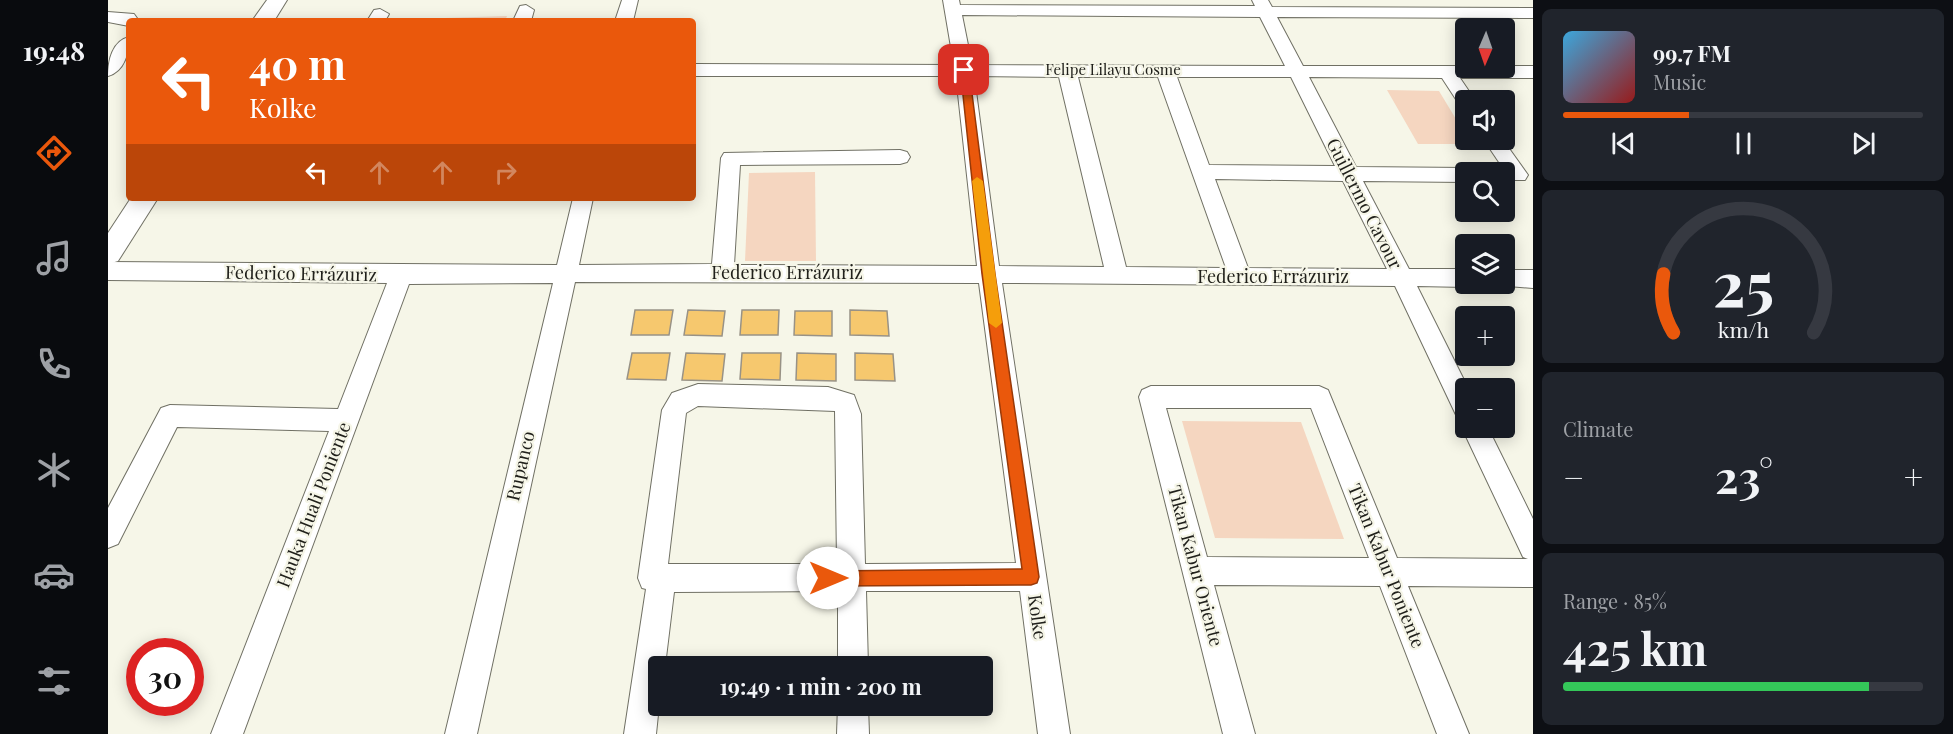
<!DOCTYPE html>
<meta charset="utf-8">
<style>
body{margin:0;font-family:"Playfair Display",serif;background:#20242c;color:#f1f3f6;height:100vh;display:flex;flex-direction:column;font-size:22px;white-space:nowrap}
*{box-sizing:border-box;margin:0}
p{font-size:20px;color:#9ea1a6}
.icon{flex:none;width:33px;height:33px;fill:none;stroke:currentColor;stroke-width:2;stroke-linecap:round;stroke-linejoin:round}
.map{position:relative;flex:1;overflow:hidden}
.drawer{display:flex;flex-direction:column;gap:9px;padding:9px;background:#0d0f14;width:420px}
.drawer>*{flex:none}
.guide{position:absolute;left:18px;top:18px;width:570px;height:183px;border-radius:6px;box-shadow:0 3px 15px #0003;background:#ea580c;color:#fff;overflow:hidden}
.needle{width:39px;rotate:182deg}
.tools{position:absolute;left:1347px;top:18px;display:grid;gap:12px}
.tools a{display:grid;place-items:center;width:60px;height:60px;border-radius:6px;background:#171b24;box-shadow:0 3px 15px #0003;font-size:30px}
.speed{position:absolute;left:18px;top:638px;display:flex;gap:12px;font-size:30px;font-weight:700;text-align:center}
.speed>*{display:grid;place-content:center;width:78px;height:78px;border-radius:50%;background:#171b24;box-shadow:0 3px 15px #0003;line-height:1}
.speed .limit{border:9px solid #d22;background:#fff;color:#111}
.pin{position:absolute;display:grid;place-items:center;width:51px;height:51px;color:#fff;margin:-26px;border-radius:12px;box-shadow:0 3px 9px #0006}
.me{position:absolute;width:66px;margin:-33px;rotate:90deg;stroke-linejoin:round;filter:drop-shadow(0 0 4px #0008)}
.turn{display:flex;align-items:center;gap:21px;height:126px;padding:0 24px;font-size:27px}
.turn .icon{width:78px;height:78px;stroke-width:2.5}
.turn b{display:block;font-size:42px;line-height:51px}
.lanes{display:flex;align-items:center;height:57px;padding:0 24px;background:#0003;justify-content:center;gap:30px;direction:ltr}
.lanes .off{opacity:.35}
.big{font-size:45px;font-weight:700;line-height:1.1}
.drawer .tile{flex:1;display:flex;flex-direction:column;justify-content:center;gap:9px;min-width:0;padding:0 21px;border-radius:9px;background:#20242c}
.drawer .dial{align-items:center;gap:0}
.dial svg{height:156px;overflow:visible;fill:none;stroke:#363941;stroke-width:7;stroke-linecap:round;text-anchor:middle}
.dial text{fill:#f1f3f6;stroke:none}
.song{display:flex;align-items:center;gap:18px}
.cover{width:72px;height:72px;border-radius:9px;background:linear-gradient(135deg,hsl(200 70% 55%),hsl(0 70% 35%))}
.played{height:6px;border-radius:3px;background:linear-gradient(90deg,#ea580c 35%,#363941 35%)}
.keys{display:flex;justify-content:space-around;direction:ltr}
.heat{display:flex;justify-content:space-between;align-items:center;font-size:33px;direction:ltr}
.charge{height:9px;border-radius:4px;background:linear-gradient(90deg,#34c759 85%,#363941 0)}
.trip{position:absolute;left:540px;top:656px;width:345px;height:60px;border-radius:6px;background:#171b24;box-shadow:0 3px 15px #0003;font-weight:700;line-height:60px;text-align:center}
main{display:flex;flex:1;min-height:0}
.tabs{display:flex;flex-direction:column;width:108px;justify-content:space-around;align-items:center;background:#090b0e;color:#9ea1a6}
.tabs .icon{width:42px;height:42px}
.tabs .selected{color:#ea580c}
.tabs b{font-size:27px;color:#f1f3f6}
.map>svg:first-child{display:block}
.green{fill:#f5d6c0}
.building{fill:#f6c86e;stroke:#989286;stroke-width:1.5}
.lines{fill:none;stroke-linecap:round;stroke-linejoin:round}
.minor-casing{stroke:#707064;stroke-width:2}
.tertiary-casing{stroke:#707064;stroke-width:2}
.minor{fill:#fff;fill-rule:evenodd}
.tertiary{fill:#fff;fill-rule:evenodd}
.route{fill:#ea580c;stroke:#983908;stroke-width:1.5}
.slow{fill:#f59e0b}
.labels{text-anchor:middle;stroke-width:4.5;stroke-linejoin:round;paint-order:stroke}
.far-street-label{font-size:15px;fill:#20201b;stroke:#f6f6e8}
.street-label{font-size:18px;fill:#20201b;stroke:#f6f6e8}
</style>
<main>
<nav class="tabs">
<b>19:48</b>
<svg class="icon selected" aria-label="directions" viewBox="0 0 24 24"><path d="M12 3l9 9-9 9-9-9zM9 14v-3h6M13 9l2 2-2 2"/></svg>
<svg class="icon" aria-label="music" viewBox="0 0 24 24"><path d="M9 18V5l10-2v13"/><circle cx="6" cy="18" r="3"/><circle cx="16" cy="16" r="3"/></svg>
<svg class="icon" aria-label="phone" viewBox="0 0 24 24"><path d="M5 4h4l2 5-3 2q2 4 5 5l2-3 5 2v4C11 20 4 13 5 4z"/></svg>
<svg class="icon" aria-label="climate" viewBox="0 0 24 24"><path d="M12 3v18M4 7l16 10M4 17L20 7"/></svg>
<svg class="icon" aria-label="car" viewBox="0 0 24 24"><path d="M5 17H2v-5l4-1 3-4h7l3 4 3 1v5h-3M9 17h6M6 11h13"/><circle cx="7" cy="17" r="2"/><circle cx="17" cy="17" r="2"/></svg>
<svg class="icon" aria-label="filters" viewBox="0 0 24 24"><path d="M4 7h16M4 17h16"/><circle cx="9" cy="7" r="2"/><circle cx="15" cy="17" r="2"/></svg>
</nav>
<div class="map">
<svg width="1425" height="734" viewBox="0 0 1425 734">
<rect width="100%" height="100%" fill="#f6f6e8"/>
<g class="green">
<path d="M399,16L397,21H274L275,20Z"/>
<path d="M1279,90L1331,91L1357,134L1358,140L1364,144H1310Z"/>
<path d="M707,172L708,261H637L641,173Z"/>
<path d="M1074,421L1193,422L1236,539L1107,538Z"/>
</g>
<g class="building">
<path d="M527,310H565L561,335H523Z"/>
<path d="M580,310L617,311L614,336L576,335Z"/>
<path d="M634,310H671L670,335H632Z"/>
<path d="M742,310L779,311L781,336L742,335Z"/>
<path d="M687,311H724V336L686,335Z"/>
<path d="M524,353H562L558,380L519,379Z"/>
<path d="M578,353L617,354L614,381L574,380Z"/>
<path d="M634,353H673L672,380L632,379Z"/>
<path d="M689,353L728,354V381L688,380Z"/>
<path d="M747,353L785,354L787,381L747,380Z"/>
</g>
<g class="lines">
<defs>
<g id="minor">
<path d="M514,0H530L525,21H507Z"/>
<path d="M835,0H851L852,5L1147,6L1144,0H1160L1164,7L1425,8V18L1169,17L1195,66H1425V78H1352L1367,100H1358V106L1351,104L1334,78L1201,77L1248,167L1358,168L1367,172H1358V182L1255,181L1301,269H1358V284H1366L1358,287L1309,286L1360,388H1358V420L1349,417L1287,286L894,283L962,734H930L912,591H758L760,666H730V591L566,592L557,666H550L551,705L548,734H516L538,589L534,588L530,578L554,410L564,393L590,384L720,387L746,395L753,414L757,564L908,563L871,283L467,282L369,734H337L445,283L301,284L135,734H103L221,431L69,427L10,544L0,548V508L53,408L62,405L230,409L279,283L0,280V262L449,265L465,198H485L471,265L604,264L613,158L616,153L792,150L799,152L802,157L799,162L792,164L632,165L626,265L869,266L848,76H585V64L846,65ZM854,15L1152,17L1177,66L864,65ZM866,76L951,77L996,267L891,266ZM970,77H1050L1118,268L1018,267ZM1069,77H1183L1227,166L1101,165ZM1107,179L1235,181L1279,269L1140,268ZM590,406L727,411L729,564H560L578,413Z"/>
<path d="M418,5L426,10L423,21H405L412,6Z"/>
<path d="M272,9L281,14L277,21H259L266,10Z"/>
<path d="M0,12L26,14L31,21H21V26L0,22Z"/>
<path d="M21,37C21,52 17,71 0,76C0,61 4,41 21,37Z"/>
<path d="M1376,140H1395L1420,175L1417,180H1403Z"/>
<path d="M1396,270H1425V288L1388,285L1396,284Z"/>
<path d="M1043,386H1211L1220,390L1289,558L1420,559L1415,557L1354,428L1358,421V428H1380L1425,519V587L1300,586L1361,734H1329L1272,586L1106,585L1147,734H1115L1031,397L1034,390ZM1058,408H1203L1261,558L1099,557Z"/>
<path d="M730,705H760L761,734H729Z"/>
</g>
<g id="tertiary">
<path d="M159,0H179L166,21H144Z"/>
<path d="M23,198H50L10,261L0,264V233Z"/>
</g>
</defs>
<use href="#minor" class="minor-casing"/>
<use href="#tertiary" class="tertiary-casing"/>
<use href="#minor" class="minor"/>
<use href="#tertiary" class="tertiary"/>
</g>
<path class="route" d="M852,67L861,70L887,274L931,577L929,583L923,585L720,586L715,584L712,578L715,573L720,571L914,569L874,274Z"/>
<path class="slow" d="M869,177L875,181L894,323L888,328L881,323L864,181Z"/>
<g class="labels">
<g class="far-street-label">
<text x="1005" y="75">Felipe Lilayu Cosme</text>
</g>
<g class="street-label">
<text transform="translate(1256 204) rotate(63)" y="6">Guillermo Cavour</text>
<text x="679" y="279">Federico Errázuriz</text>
<text transform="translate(193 274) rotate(1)" y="6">Federico Errázuriz</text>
<text x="1165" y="283">Federico Errázuriz</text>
<text transform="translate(413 466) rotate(-77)" y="6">Rupanco</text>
<text transform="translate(206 505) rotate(-69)" y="6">Hauka Huali Poniente</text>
<text transform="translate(1087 566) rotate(75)" y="6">Tikan Kabur Oriente</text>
<text transform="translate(1278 566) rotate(68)" y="6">Tikan Kabur Poniente</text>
<text transform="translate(929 617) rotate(82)" y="6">Kolke</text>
</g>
</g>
</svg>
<div class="tools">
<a><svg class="needle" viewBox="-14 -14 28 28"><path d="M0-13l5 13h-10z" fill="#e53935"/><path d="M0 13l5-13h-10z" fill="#9ea1a6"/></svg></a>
<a><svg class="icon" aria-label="sound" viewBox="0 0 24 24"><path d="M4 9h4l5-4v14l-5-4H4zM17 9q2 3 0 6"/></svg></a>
<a><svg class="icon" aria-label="search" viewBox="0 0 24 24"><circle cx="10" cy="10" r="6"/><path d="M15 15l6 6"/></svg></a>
<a><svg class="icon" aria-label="layers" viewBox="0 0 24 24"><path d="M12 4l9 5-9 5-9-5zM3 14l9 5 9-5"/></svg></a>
<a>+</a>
<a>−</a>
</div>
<div class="speed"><div class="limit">30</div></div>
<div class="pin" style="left:856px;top:70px;background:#d93025"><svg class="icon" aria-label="arrive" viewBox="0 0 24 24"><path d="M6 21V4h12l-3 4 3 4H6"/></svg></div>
<svg class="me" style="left:720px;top:578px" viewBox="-20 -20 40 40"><circle r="19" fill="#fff"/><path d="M0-13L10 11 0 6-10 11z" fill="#ea580c"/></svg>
<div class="trip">19:49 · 1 min · 200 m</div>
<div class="guide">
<div class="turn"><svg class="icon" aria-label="left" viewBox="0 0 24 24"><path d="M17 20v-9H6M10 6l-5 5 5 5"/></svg><div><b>40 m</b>Kolke</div></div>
<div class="lanes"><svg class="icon" aria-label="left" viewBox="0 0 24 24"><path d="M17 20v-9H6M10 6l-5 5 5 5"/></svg><svg class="icon off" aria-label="ahead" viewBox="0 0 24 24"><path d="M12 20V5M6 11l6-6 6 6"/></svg><svg class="icon off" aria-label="ahead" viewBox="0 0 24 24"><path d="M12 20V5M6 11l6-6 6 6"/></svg><svg class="icon off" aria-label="right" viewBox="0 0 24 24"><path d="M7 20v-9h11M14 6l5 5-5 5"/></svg></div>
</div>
</div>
<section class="drawer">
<div class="tile">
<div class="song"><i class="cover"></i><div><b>99.7 FM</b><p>Music</p></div></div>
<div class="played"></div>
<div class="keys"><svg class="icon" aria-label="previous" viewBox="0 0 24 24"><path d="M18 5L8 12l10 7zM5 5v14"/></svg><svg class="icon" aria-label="pause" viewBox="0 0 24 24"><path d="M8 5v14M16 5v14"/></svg><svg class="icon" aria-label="next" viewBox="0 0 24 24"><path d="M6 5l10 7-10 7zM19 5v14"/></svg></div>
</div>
<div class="tile dial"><svg viewBox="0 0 100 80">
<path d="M14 69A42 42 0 1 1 86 69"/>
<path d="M14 69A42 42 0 0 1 9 39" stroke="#ea580c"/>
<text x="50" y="56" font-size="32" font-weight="700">25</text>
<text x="50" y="72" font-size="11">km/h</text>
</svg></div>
<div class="tile"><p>Climate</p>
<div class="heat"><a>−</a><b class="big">23°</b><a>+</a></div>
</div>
<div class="tile"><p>Range · 85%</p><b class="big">425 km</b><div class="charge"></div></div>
</section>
</main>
